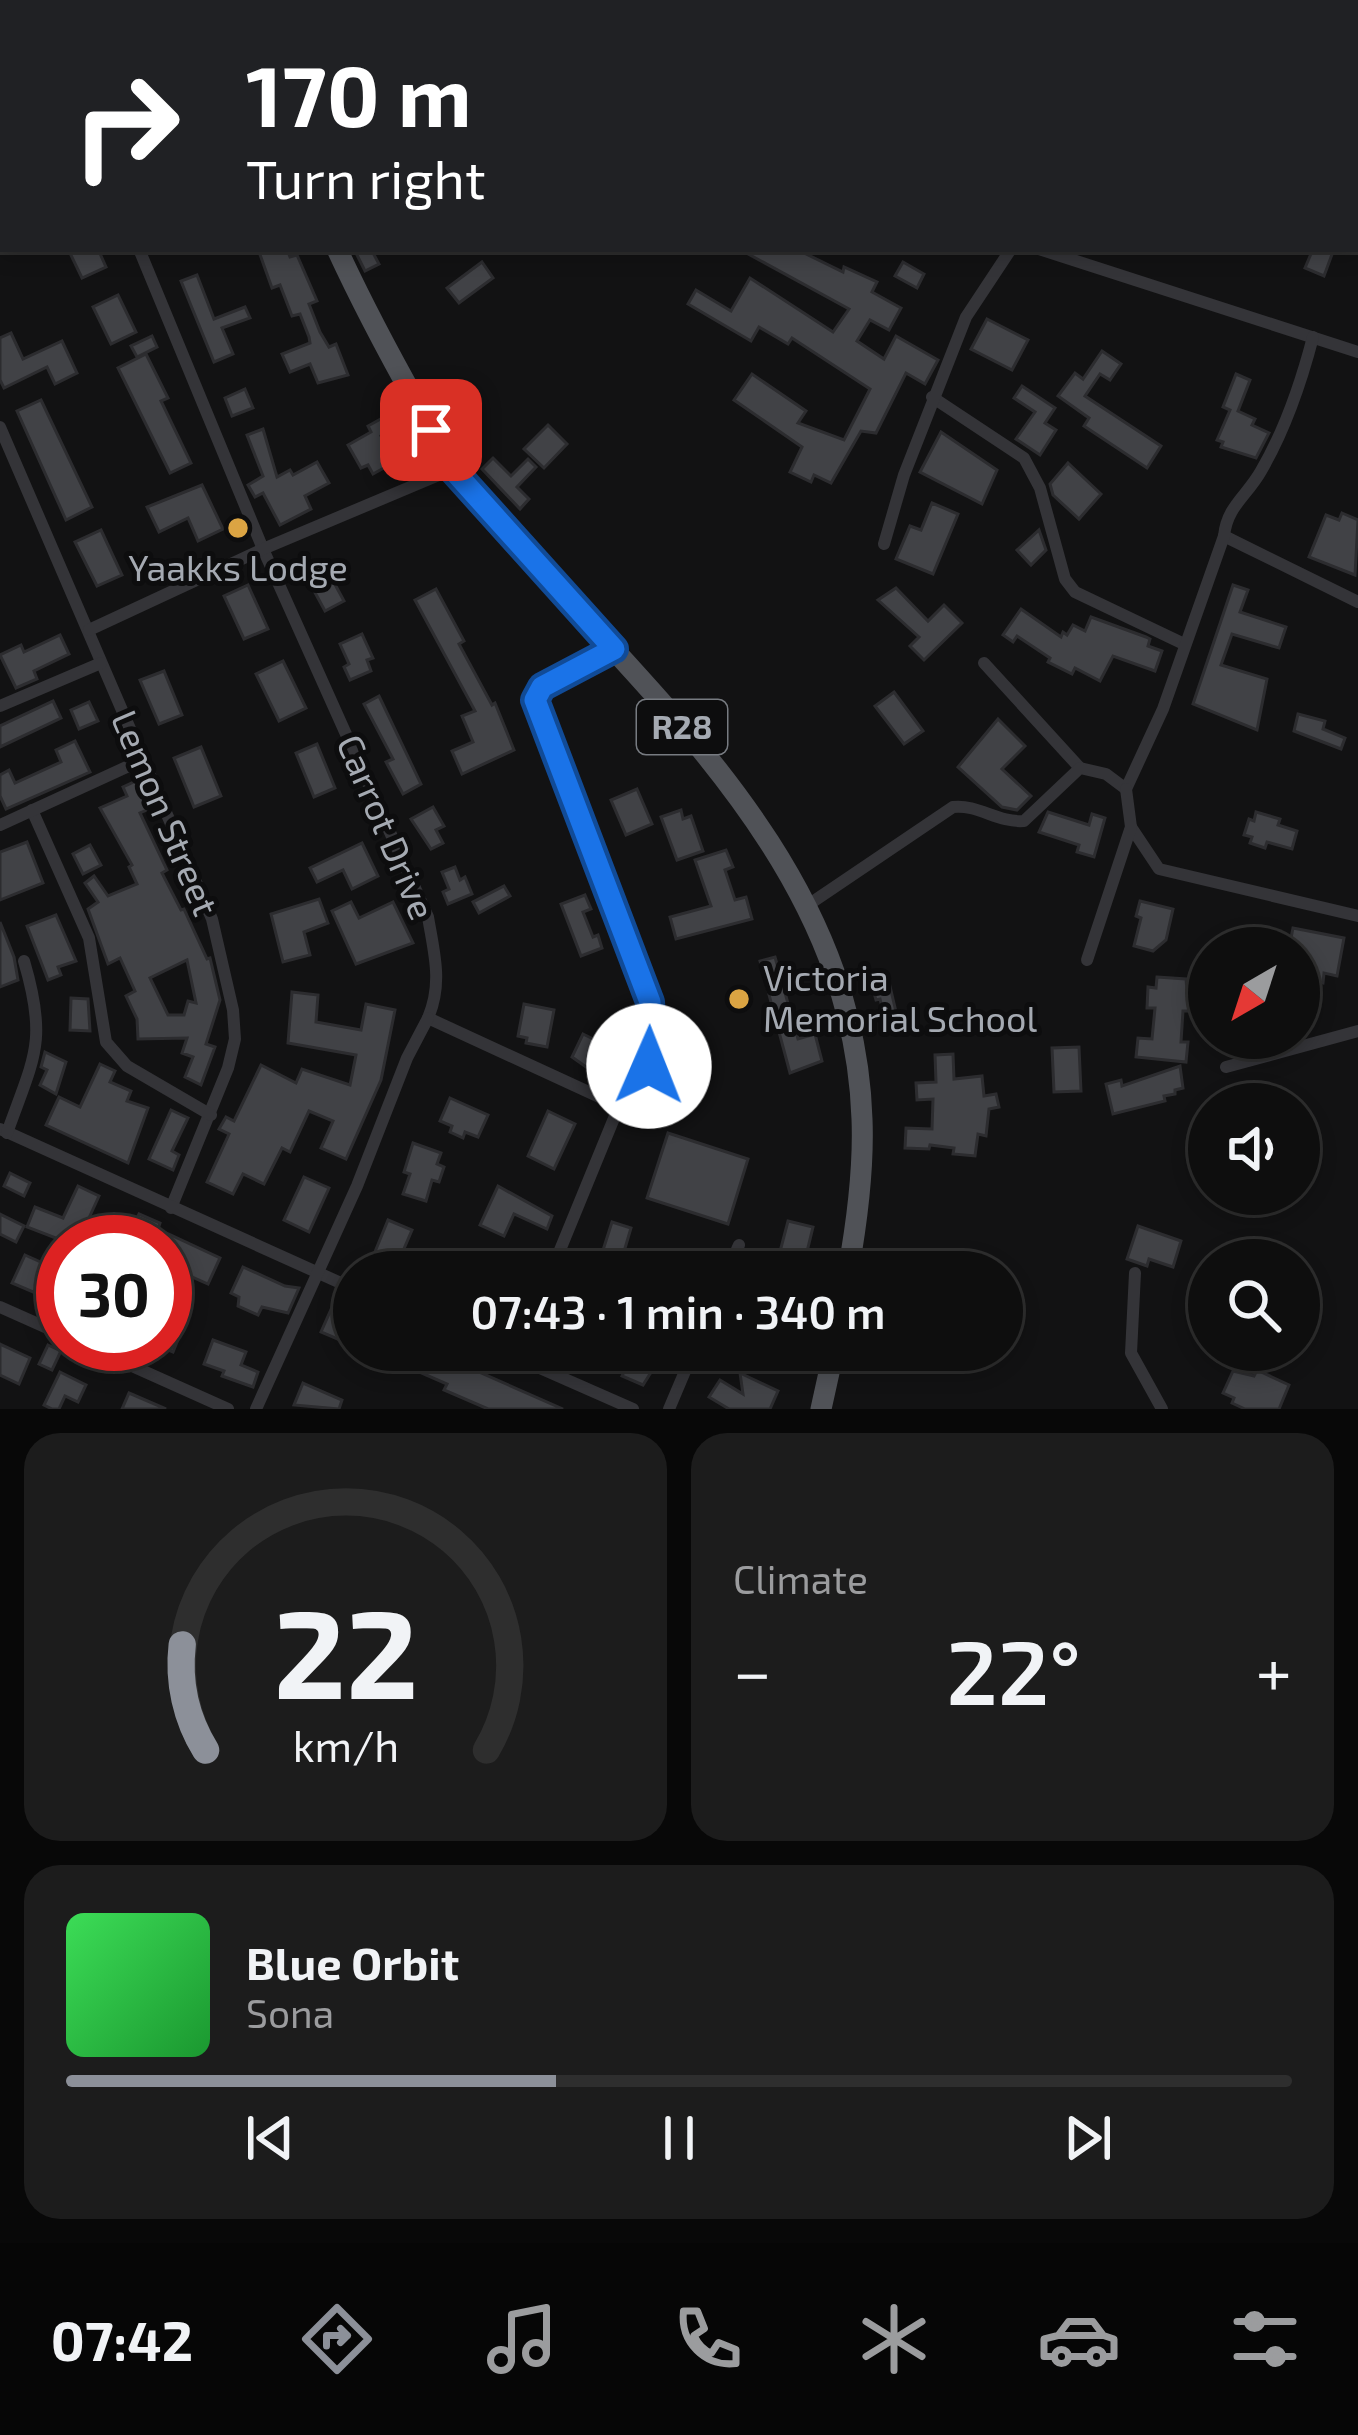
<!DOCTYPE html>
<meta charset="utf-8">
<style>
body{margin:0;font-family:"Exo 2",sans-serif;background:#1c1c1c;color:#f1f3f6;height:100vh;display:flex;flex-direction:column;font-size:45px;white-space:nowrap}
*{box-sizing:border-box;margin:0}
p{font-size:39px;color:#9b9c9e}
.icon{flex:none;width:66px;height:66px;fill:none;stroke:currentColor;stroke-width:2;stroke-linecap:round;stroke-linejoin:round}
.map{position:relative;height:1409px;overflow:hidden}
.drawer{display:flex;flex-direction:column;gap:24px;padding:24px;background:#080808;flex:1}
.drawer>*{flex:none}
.top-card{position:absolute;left:0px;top:0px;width:1359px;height:252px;box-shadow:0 6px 18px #0003,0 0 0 3px #2e2e2e;background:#202124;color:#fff;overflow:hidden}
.needle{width:78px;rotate:219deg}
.fabs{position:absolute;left:1188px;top:927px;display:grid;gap:24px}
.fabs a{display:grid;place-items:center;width:132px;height:132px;border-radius:50%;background:#0e0e0e;box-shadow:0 6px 18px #0003,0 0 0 3px #2e2e2e;font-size:60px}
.speed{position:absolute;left:36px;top:1215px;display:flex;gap:24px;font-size:60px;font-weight:700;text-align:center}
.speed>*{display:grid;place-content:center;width:156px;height:156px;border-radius:50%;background:#0e0e0e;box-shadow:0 6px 18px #0003,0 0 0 3px #2e2e2e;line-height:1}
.speed .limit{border:18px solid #d22;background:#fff;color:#111}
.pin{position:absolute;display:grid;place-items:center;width:102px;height:102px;color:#fff;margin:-51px;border-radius:24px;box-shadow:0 6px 18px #0006}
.me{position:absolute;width:132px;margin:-66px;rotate:1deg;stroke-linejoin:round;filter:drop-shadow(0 0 9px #0008)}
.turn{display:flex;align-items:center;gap:42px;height:252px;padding:0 48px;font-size:54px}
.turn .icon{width:156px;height:156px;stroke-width:2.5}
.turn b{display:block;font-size:84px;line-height:102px}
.big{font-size:90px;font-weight:600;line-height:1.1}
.drawer .widget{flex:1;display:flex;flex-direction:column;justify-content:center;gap:18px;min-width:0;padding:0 42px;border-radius:36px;background:#1c1c1c}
.drawer .dial{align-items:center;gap:0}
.dial svg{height:312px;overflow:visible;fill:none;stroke:#2e2e2e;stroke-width:7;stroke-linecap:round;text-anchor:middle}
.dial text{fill:#f1f3f6;stroke:none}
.song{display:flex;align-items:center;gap:36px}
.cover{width:144px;height:144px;border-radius:18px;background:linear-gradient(135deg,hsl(130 70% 55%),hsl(130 70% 35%))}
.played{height:12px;border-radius:6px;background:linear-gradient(90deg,#8c9099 40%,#2e2e2e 40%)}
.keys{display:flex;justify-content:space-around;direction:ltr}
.heat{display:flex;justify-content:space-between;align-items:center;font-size:66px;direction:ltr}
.drawer .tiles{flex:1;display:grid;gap:24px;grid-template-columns:1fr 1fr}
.widget:last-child{grid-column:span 2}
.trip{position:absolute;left:333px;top:1251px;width:690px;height:120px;border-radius:60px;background:#0e0e0e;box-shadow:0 6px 18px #0003,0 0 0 3px #2e2e2e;font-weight:600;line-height:120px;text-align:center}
.dock{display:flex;height:192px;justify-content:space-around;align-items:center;background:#060606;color:#9b9c9e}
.dock .icon{width:84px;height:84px}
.dock .on{color:#8c9099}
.dock b{font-size:54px;color:#f1f3f6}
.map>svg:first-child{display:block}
.building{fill:#414246;stroke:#2c2c2f;stroke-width:3;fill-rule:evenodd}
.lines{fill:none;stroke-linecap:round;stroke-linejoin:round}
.street{stroke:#343438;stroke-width:12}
.primary{stroke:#505257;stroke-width:21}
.route-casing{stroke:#114b97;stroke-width:30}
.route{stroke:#1a73e8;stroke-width:21}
.poi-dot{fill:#dba443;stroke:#0d0d0e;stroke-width:4.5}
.labels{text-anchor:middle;stroke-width:10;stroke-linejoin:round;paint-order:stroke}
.shield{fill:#0d0d0e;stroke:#777b81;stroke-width:3}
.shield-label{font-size:33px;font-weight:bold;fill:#a5aab2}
.poi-label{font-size:36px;fill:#a5aab2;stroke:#0d0d0e}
.street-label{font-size:36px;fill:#a5aab2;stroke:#0d0d0e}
</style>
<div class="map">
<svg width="1358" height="1409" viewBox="0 0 1358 1409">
<rect width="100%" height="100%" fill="#121213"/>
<g class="building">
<path d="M68,249H98L106,267L82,278Z"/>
<path d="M258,249H287L290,257L297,255L317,301L309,304L320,332L329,347L336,344L348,375L318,383L310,364L290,372L282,354L310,343L309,337L300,314L292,316L280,285L272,288Z"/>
<path d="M354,249H371L379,264L365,271Z"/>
<path d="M739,249H796L843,272L844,267L877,282L872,292L901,308L889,330L870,320L857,341L884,359L896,336L938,360L925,384L906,373L876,433L861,431L831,483L814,475L811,482L790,472L802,447L734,400L752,374L806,411L798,423L844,440L870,389L792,338L788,344L759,327L751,341L688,304L696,290L731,311L750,278L833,332L849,309Z"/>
<path d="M1313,249H1334L1324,276L1305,268Z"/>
<path d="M482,262L493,278L459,303L447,288Z"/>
<path d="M903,262L924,274L917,288L895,276Z"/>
<path d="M197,275L214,319L245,307L250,318L222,328L233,354L214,362L181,281Z"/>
<path d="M118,295L136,332L111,344L93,307Z"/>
<path d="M987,319L1028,340L1012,370L971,349Z"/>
<path d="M11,333L23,359L62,341L77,373L55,384L47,367L4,388L0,380V338Z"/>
<path d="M152,336L157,347L137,357L131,346Z"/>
<path d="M1102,351L1121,364L1110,380L1100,374L1085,396L1161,446L1147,468L1084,426L1089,418L1058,396L1075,373L1083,379Z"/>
<path d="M146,354L168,398L161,401L191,463L170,473L118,368Z"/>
<path d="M1236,374L1250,380L1238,411L1255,419L1252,425L1269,433L1256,458L1221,447L1223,442L1217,440L1230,410L1223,407Z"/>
<path d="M1022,386L1055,408L1045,423L1056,430L1040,455L1016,439L1035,412L1014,398Z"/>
<path d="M245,389L253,408L232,416L225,398Z"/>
<path d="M41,400L92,507L66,520L17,411Z"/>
<path d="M386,416L394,430L381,436L395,461L408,455L414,466L397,475L391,464L373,474L368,465L361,468L348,445L371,432L368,426Z"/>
<path d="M548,425L567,444L544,468L524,449Z"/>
<path d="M263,429L277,477L290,470L293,475L317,462L329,483L305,496L311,509L280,525L263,493L255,497L248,485L263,476L247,435Z"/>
<path d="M941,432L997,470L982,504L920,472Z"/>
<path d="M493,458L511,476L528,459L536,467L517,487L529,499L520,509L482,469Z"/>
<path d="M1068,463L1101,494L1079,519L1053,495L1050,484Z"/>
<path d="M202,485L223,529L198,541L188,518L159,532L147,507Z"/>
<path d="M932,503L958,514L933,574L896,559L910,526L921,530Z"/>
<path d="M1342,513L1358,520L1355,575L1309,557L1326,515L1339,520Z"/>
<path d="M101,530L122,575L97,586L75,542Z"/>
<path d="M1039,530L1046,550L1031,565L1017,550Z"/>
<path d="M325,566L344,601L325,611L306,576Z"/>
<path d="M248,585L268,629L244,639L224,596Z"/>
<path d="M1233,585L1248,590L1240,612L1286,627L1279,648L1232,634L1221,665L1267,679L1257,730L1193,704Z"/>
<path d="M896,588L928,621L944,605L962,623L924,660L910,646L919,637L878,600Z"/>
<path d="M436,589L464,641L459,644L492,705L495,703L514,750L462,774L452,751L473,742L462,716L475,711L415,600Z"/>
<path d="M1021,609L1061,637L1063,632L1067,635L1073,625L1085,631L1091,617L1146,637L1150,639L1148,646L1162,651L1155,671L1113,656L1100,681L1075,668L1072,674L1048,662L1050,658L1017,636L1013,642L1003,635Z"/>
<path d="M362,634L373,658L367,660L371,671L350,680L344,667L349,664L340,644Z"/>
<path d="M60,635L69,654L34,671L37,679L16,688L0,655L21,645L24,652Z"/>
<path d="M283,661L306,708L279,721L256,674Z"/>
<path d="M164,671L182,715L159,724L140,680Z"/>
<path d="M894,692L923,731L904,744L875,706Z"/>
<path d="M379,696L421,784L403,794L386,762L393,759L364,704Z"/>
<path d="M53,701L61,718L0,747V726Z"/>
<path d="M89,702L98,721L79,729L71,710Z"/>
<path d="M1298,714L1325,721L1323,729L1345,738L1341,749L1294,731Z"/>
<path d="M998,719L1025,746L1002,769L1031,796L1017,810L1002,807L958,767Z"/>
<path d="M75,741L90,772L6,809L0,796V775L9,770L15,783L61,762L56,750Z"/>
<path d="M317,744L335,788L314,797L296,753Z"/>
<path d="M201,747L221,796L194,807L174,758Z"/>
<path d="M136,781L149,809L140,813L167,870L162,873L181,910L184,909L207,959L210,958L220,1000L206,1044L215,1047L201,1085L185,1077L193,1057L182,1053L187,1038L138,1039L137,1019L126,996L135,991L120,958L108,964L88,909L98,902L85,883L94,876L108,896L137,884L129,867L132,865L100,808L127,796L123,787ZM187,960L196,1003L188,1001L184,1015H168L150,978Z"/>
<path d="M637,789L652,824L626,835L611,800Z"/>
<path d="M433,807L444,826L436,830L443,843L431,849L411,819Z"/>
<path d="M681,810L683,819L691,816L703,851L677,860L661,817Z"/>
<path d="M1048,812L1089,825L1092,814L1105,818L1094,857L1077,852L1079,845L1039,832Z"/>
<path d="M1256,812L1280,819L1278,825L1297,831L1292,849L1267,842L1265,848L1250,843L1252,837L1244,835L1249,819L1254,821Z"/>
<path d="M27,842L43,883L0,900V852Z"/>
<path d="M362,843L378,876L352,889L343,870L317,882L310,868Z"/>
<path d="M90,845L101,865L83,874L73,854Z"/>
<path d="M726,850L733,867L725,870L735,900L746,897L752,919L676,939L670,917L711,906L695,860Z"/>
<path d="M455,867L460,880L465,877L472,894L448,904L443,892L449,889L442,872Z"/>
<path d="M504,886L510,896L479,913L473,902Z"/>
<path d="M585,895L591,909L583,912L593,937L598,935L602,948L581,956L561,904Z"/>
<path d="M319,899L328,923L304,932L310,955L283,962L271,914Z"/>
<path d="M1140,901L1173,909L1166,940L1153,951L1134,946L1141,918L1136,916Z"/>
<path d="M351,902L359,918L393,902L413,943L356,964L332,911Z"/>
<path d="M56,915L76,961L58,967L61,975L48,980L27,926Z"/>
<path d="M0,922L14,957L18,980L0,987Z"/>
<path d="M1293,928L1344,938L1337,976L1324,973L1323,983L1301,979L1299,948H1289Z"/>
<path d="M775,957L798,1039L815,1034L822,1061L790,1073L760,961Z"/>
<path d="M1157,977L1186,979L1189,1011H1183L1181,1042H1188L1186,1062L1136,1057L1138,1038L1152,1039L1155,1008H1147L1148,987L1156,988Z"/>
<path d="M889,982L897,1016L902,1015L905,1029L888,1034L880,999L876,1000L872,986Z"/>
<path d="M292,992L318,995L316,1022L361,1030L366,1004L395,1010L381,1080L346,1159L321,1148L333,1121L309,1111L290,1152L282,1148L264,1184L243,1174L233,1194L207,1182L229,1134L219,1129L226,1117L234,1121L261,1065L296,1083L302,1069L350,1085L356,1055L288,1043Z"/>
<path d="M71,998L88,999L90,1031L70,1030Z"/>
<path d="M524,1004L554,1010L547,1047L526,1043L527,1038L518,1036Z"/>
<path d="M583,1034L624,1054L613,1077L598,1070L596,1074L572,1057Z"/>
<path d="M1079,1047L1081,1091L1054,1092L1052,1048Z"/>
<path d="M45,1052L66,1062L56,1094L40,1085L47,1070L41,1067Z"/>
<path d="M953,1054L954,1079L982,1076L984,1096L996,1094L999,1107L989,1109L986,1136L978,1134L975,1156L953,1154L954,1148L930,1145L929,1149L905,1148L906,1128L932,1129L933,1099L917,1100L916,1083L936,1082L935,1055Z"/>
<path d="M100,1064L115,1071L110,1082L131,1091L127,1101L148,1108L128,1163L46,1125L59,1097L80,1107Z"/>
<path d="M1180,1066L1183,1088L1175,1090V1094L1164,1096L1165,1101L1113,1114L1106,1084L1121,1080L1122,1086Z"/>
<path d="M663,1067L681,1076L667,1105L649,1096Z"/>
<path d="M450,1098L488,1115L478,1137L465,1132L463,1138L450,1132L452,1126L440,1121Z"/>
<path d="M171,1110L188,1118L172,1151L179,1155L173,1170L149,1159Z"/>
<path d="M548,1111L575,1124L554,1169L528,1156Z"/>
<path d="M668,1133L748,1159L728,1224L647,1198Z"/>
<path d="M413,1143L441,1153L437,1164L444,1167L439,1182L432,1180L426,1201L403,1194L410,1174L404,1172Z"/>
<path d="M10,1173L30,1183L24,1196L4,1186Z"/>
<path d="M304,1177L329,1188L309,1232L284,1220Z"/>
<path d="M78,1186L99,1196L84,1229L93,1233L89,1242H66L27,1227L35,1207L63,1218Z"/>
<path d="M498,1186L552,1216L547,1229L514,1214L504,1236L480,1225Z"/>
<path d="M0,1214L24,1226L16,1242L0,1234Z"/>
<path d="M139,1214L160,1223L158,1229L220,1258L208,1284L165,1265L174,1242H126Z"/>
<path d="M388,1220L412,1230L394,1272L370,1264Z"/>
<path d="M788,1221L813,1227L802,1272H760L771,1258L777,1263Z"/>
<path d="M612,1222L631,1228L618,1272H596Z"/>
<path d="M1138,1226L1181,1241L1173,1267L1149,1259L1147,1266L1127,1259Z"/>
<path d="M503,1251L524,1259L518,1272H495Z"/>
<path d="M672,1253L697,1261L693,1272H666Z"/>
<path d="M25,1255L63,1272L54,1301L12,1283Z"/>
<path d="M243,1267L285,1286L299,1288L288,1313L262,1307L258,1315L238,1306L239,1297L231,1293Z"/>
<path d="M333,1305L354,1314V1346L321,1332Z"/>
<path d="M165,1326L181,1332L173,1352L161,1347Z"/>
<path d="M213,1340L246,1352L241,1365L258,1372L253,1387L222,1376L224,1371L204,1364Z"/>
<path d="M0,1344L30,1358L19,1384L0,1375Z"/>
<path d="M48,1345L61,1351L52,1370L39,1364Z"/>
<path d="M369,1350H429L563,1409H488L444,1390L447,1384Z"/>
<path d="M634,1350H665L643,1385L622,1376Z"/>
<path d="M1257,1370L1289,1385L1279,1409H1245L1232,1403L1234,1398L1223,1393L1233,1371L1254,1376Z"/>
<path d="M60,1372L86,1385L78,1402L65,1396L59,1409H52L44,1405Z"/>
<path d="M740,1373L778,1391L770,1409H729L709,1397L720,1380L743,1394Z"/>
<path d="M303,1383L342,1400L339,1409L294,1405Z"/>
<path d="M129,1393L166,1409H122Z"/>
</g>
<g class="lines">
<g class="street">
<path d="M1336,0L1337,3"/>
<path d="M848,3L851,0"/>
<path d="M1356,37L1358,41"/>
<path d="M0,45L3,44"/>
<path d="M0,215L3,214"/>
<path d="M139,249L263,549L428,917C434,953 443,983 428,1018L619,1106L551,1272"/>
<path d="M1039,249L1358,352"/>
<path d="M932,397L1024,458L1040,488L1065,579L1075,592L1184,644"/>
<path d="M0,427L212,919L233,1010L235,1039L228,1068L171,1208"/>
<path d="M1224,536L1358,602"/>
<path d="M884,544L904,475L966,317L1011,249"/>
<path d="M89,630L263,549L453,469"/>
<path d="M614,649L542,687L535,700L649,1002C654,1056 655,1063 619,1106"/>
<path d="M984,663L1080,768"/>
<path d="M0,706L101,663"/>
<path d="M32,810L89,938L106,1042L127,1066L211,1115"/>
<path d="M0,825L144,759"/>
<path d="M1131,827L1159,869L1358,916"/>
<path d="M808,905L953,807C978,804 998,823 1024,821L1080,768L1106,774L1126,789L1163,709L1224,536C1227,506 1247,496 1261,471C1285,430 1301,383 1313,337"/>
<path d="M1087,960L1131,827L1126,789"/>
<path d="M1226,1067L1358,1031"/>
<path d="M0,1129L354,1289"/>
<path d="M7,1133C34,1057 48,1042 24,961"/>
<path d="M727,1272L739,1245"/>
<path d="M1135,1273L1131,1353L1162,1409"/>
<path d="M0,1307L63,1335"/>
<path d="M83,1344L228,1409"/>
<path d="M499,1350L633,1409"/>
<path d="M256,1409L357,1186L407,1058L428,1018"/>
<path d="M669,1409L694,1350"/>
</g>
<g class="primary">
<path d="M222,0L224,3"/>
<path d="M337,249C361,301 388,352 416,402C428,425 439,453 456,473C614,670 853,843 862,1119C864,1170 857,1222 848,1272"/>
<path d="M821,1409L834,1350"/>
</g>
</g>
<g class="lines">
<defs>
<path id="route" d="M431,430L453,470L614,649L542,687L535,700L650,1002L653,1047L649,1066"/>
</defs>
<use href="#route" class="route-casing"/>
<use href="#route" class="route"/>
</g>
<g class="poi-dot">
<circle cx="238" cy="528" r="12"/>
<circle cx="739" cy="999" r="12"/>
</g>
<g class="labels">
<rect class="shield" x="637" y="700" width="90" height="54" rx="9"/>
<g class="shield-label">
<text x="682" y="739">R28</text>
</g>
<g class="poi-label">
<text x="238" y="581">Yaakks Lodge</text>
<text x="763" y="991" text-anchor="start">Victoria<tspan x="763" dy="41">Memorial School</tspan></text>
</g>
<g class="street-label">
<text transform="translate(165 813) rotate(67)" y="13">Lemon Street</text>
<text transform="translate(386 827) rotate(67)" y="13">Carrot Drive</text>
</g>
</g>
</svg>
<div class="fabs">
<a><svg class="needle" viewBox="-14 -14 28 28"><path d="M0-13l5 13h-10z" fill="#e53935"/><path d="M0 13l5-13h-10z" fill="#9b9c9e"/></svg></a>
<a><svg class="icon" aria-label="sound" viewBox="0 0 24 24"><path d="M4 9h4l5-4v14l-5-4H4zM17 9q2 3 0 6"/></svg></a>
<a><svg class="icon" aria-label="search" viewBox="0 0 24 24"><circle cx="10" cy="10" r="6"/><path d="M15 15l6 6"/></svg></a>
</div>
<div class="speed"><div class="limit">30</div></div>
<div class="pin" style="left:431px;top:430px;background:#d93025"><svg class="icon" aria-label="arrive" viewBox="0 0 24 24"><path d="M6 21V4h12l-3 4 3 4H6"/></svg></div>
<svg class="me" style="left:649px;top:1066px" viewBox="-20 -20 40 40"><circle r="19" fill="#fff"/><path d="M0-13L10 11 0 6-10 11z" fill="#1a73e8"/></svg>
<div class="trip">07:43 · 1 min · 340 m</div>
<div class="top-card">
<div class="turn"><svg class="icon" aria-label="right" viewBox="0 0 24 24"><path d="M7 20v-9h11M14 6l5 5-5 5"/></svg><div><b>170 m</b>Turn right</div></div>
</div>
</div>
<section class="drawer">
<div class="tiles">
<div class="widget dial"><svg viewBox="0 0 100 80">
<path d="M14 69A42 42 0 1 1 86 69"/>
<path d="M14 69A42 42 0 0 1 8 42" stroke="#8c9099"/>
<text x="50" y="56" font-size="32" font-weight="700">22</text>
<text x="50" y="72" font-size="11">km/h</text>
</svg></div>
<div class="widget"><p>Climate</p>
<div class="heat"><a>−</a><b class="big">22°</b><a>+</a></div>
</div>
<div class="widget">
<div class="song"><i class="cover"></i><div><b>Blue Orbit</b><p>Sona</p></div></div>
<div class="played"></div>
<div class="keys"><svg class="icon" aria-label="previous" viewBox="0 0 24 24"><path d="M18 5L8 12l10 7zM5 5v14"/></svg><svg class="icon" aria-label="pause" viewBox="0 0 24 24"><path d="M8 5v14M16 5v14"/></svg><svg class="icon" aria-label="next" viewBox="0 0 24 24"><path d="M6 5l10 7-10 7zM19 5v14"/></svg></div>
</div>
</div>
</section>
<nav class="dock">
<b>07:42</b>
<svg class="icon on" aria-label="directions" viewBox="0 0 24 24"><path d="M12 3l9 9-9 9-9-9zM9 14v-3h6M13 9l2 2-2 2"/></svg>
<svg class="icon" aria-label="music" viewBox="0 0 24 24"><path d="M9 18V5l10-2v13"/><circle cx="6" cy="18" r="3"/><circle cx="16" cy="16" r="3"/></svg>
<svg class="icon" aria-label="phone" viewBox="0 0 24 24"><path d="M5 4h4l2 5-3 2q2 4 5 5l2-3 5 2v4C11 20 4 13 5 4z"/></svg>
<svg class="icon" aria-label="climate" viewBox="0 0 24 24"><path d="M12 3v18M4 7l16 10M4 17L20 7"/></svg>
<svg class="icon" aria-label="car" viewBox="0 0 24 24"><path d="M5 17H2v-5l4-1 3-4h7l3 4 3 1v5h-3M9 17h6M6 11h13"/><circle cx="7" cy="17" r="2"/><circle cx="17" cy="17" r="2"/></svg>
<svg class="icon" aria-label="filters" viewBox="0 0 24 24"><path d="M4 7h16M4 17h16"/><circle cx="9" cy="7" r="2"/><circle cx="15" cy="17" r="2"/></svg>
</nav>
